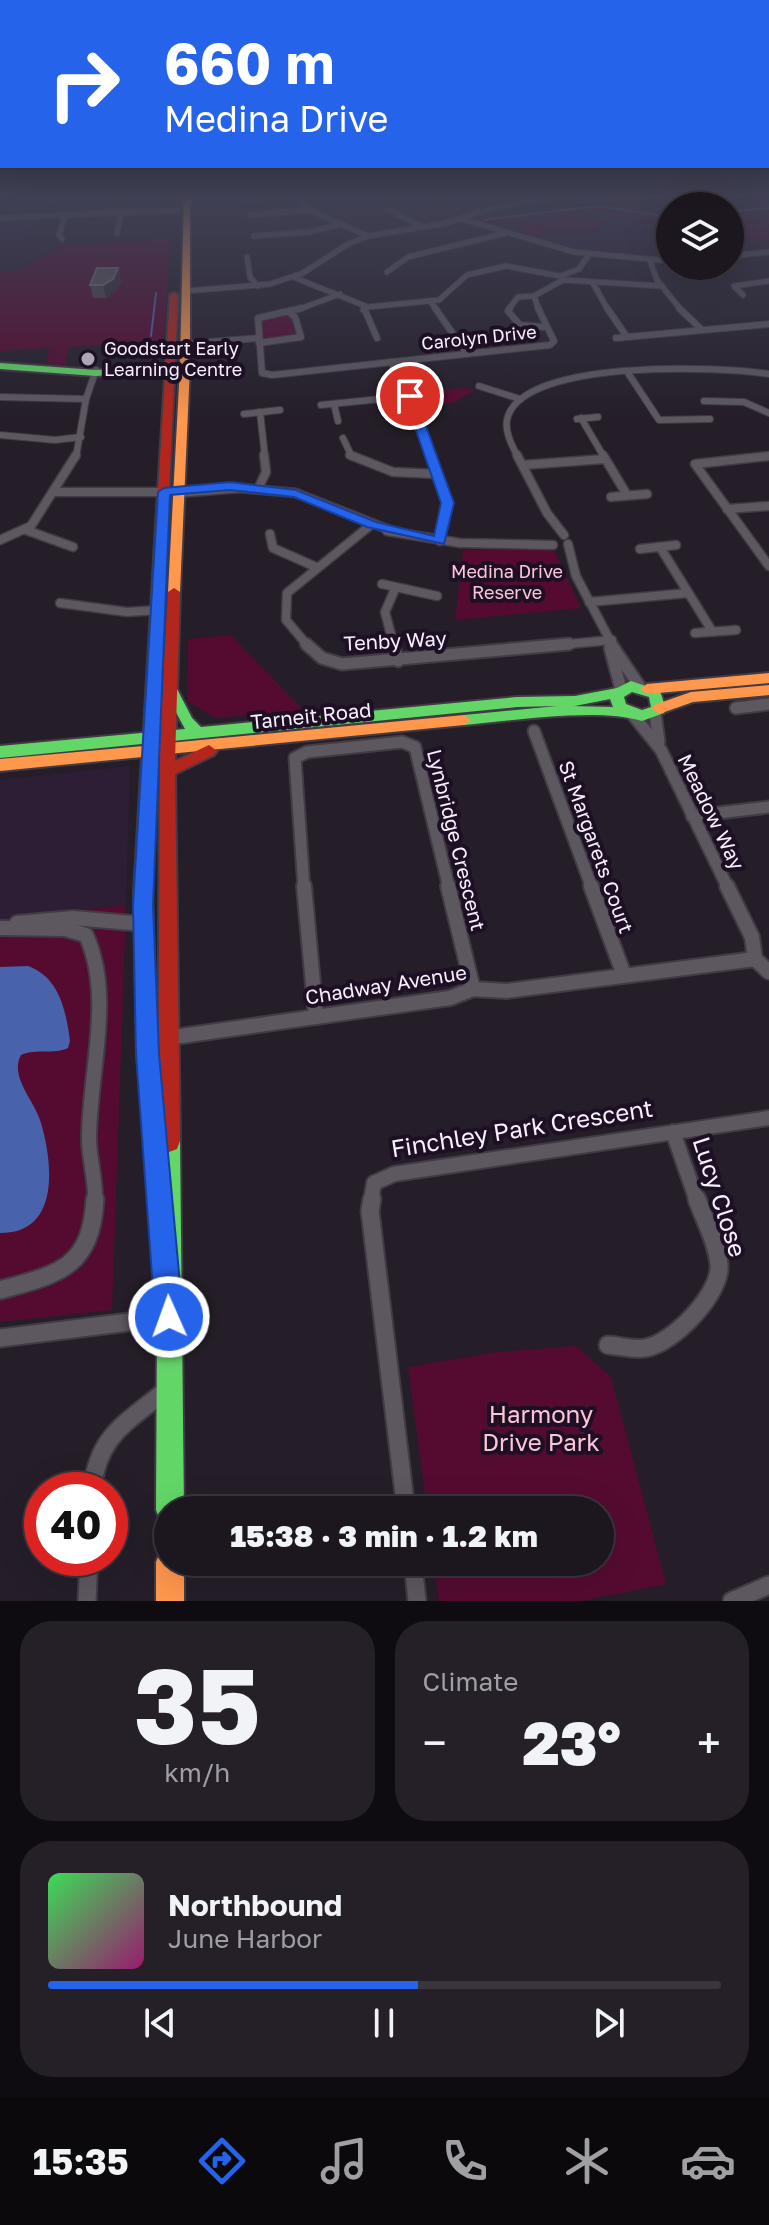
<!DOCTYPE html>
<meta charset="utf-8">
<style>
body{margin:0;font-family:"Golos Text",sans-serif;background:#251f28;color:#f1f3f6;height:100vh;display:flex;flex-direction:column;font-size:30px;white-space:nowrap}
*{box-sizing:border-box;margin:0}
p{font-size:26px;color:#a09fa4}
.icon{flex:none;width:44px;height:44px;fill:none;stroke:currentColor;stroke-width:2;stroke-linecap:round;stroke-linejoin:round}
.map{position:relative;height:1601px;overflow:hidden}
.panel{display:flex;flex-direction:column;gap:20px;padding:20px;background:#0f0c11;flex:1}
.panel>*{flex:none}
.banner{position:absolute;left:0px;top:0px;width:770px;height:168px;box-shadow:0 8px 32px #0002,0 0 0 2px #3a353d;background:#2563eb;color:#fff;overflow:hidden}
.fabs{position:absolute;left:656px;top:192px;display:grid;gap:16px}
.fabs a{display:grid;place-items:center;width:88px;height:88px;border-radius:50%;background:#1c161f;box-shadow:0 8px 32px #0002,0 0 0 2px #3a353d;font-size:40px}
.speed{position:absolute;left:24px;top:1472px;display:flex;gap:16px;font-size:40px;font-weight:700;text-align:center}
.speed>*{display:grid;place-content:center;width:104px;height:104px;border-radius:50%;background:#1c161f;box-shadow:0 8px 32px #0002,0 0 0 2px #3a353d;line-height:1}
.speed .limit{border:12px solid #d22;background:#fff;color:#111}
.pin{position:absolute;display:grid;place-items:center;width:68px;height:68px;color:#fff;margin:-34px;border:4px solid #fff;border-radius:50%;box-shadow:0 2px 8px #0007}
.me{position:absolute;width:88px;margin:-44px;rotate:358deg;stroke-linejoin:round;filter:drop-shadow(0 0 6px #0008)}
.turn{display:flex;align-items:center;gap:28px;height:168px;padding:0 32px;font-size:36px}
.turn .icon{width:104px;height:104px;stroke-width:2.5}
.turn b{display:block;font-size:56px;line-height:68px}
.big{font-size:60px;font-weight:800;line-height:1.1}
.panel .widget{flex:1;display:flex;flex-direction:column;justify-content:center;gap:12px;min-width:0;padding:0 28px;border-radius:32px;background:#251f28}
.panel .dial{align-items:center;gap:0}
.dial b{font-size:104px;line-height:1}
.song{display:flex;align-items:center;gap:24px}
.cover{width:96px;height:96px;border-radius:12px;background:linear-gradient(135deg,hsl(130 70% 55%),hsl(320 70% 35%))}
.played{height:8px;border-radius:4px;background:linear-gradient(90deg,#2563eb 55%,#3a353d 55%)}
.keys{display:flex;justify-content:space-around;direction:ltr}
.heat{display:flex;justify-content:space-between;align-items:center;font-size:44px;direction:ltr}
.panel .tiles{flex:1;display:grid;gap:20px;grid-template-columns:1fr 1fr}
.widget:last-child{grid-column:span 2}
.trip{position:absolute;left:154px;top:1496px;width:460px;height:80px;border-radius:40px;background:#1c161f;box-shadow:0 8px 32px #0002,0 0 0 2px #3a353d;font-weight:800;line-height:80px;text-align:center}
.dock{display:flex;height:128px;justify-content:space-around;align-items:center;background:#0b090c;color:#a09fa4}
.dock .icon{width:56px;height:56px}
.dock .active{color:#2563eb}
.dock b{font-size:36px;color:#f1f3f6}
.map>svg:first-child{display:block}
.built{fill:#2d1d35}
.green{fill:#550b30}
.water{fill:#4863ac}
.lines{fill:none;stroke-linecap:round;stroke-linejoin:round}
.stream{stroke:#4863ac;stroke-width:2}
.street-far5-casing{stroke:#403b44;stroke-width:7}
.street-far4-casing{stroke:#403b44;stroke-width:8}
.street-far3-casing{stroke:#403b44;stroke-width:11}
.street-far2-casing{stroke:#403b44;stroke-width:15}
.street-far1-casing{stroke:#403b44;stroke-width:18}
.street-casing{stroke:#403b44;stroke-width:21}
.fast-casing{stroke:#403b44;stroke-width:4}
.slow-casing{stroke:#403b44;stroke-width:4}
.jam-casing{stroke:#403b44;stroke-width:4}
.street-far5{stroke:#5d5860;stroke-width:5}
.street-far4{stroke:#5d5860;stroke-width:6}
.street-far3{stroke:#5d5860;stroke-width:8}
.street-far2{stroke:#5d5860;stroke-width:11}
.street-far1{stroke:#5d5860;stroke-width:14}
.street{stroke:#5d5860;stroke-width:17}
.fast{fill:#63d668;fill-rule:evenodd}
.slow{fill:#ff974d;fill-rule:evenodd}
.jam{fill:#b3261e;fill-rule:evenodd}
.wall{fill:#4f474f}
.shaded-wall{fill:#362f38}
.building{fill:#615962;stroke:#79717a;stroke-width:2}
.route{fill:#2563eb;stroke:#184099;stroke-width:2}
.poi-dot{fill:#afa6b3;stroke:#1d1024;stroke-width:3}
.labels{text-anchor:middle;stroke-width:8;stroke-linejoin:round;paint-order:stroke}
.far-street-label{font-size:18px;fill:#f9f0fe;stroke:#1d1024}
.far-poi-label{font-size:18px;fill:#f9f0fe;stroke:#1d1024;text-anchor:start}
.far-park-label{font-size:18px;fill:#fcc6d6;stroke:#1d1024}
.street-label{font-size:20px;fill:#f9f0fe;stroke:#1d1024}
.near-street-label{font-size:24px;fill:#f9f0fe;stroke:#1d1024}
.near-park-label{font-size:24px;fill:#fcc6d6;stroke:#1d1024}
</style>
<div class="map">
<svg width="769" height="1601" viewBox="0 0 769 1601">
<rect width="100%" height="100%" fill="#251e29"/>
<g class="built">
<path d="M590,211L670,230V258L569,248L486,223Z"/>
<path d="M35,218L26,241L51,249L15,272H0V220Z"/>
<path d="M130,766L126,905L0,920V780Z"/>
</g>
<g class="green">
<path d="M598,195H633L656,209L670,212V230L590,211L586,216L606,222L598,225L600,230L566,233L554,230L538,236L513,228L528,223L541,226L546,218L509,223L473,220L482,214L505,217L607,201Z"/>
<path d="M769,203V240L730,243V207Z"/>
<path d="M170,239L164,341L69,347L65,366L47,363L49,348L0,351V272H15L59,248L62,242L74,245Z"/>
<path d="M290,316L299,336L262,338L260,319Z"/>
<path d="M466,388L474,391L452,403L422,405L417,391Z"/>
<path d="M544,547L555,552L581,608L455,620L463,550Z"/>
<path d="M231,635L303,710L216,718L187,701L188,639Z"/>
<path d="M126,905L112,1310L0,1322V920Z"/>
<path d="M576,1346L611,1377L666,1584L582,1601H439L434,1562H600V1510H427L408,1367L497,1352Z"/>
</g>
<path class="water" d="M28,966C59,977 66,1010 70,1041L68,1048C53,1055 37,1048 21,1055C9,1077 35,1101 41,1123C53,1164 60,1234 0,1233V967Z"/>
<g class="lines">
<g class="stream">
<path d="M730,212L769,208"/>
<path d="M484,220L599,206L670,217"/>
<path d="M151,336L156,293"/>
</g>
<defs>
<g id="street-far5">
<path d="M39,195L50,199"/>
<path d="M298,195L309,210L368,236"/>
<path d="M0,197L7,195"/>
<path d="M99,197L116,195"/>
<path d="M436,198L437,195"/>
<path d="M243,199L298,196"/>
<path d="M678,201L738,195"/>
<path d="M389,210L422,227"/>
<path d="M250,215L309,210"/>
<path d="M0,218L178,210"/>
<path d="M462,219L574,252L670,261"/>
<path d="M117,233L121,212"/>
<path d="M254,236L309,232L341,224"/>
<path d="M62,239L59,235L65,215"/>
<path d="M730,256L769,252"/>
<path d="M247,257L250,277L258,286"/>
<path d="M650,261L657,280L681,310"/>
<path d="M387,272L408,257L506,233"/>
<path d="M561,276L579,269L589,254"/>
<path d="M293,277L368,307L439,300L467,275L506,266L560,276"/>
<path d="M564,280L662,286"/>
<path d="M593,283L608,310"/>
<path d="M185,291L270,284L303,273L348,244L368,236L446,223L499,206L569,195"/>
<path d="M743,295L734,286L769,281"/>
<path d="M430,301L437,310"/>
<path d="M297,310L340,294"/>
<path d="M363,310L364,307"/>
<path d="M508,310L518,297L534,296"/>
<path d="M539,310L534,296L563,280"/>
</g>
<g id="street-far4">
<path d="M302,308L258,318L262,373L272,375L550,345L554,341L538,308"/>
<path d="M364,308L377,338"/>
<path d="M435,308L467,354"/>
<path d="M510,308L508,311L520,325L543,327"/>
<path d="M607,308L627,337"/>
<path d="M679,308L702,330"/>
<path d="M616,338L769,324"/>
<path d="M259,343L301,337L295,317L290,313"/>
<path d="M184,344L259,338"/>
<path d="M391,362L410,396L431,457"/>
<path d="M628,373L659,420L710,419"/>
<path d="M479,386L520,399"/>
<path d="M0,397L86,399"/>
<path d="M704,401L744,402L769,413"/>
<path d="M334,404L338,421"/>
<path d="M321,405L410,396"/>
<path d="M260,412L265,457"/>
<path d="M244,414L280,410"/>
<path d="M581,418L604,457"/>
<path d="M577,419L598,417"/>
<path d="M0,435L55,440L81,437"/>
<path d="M343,438L352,457"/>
<path d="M76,457L86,399L96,370"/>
<path d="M518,457C512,446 503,429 508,416C528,359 719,366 769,374"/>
<path d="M759,457L769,456"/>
</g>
<g id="street-far3">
<path d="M350,455L393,472L438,474"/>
<path d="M430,455L447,503L440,541"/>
<path d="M517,455L547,513L564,535"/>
<path d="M603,455L627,495"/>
<path d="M769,456L695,464L769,566"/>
<path d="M523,465L605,459"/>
<path d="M258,489L266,472L264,455"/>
<path d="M54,492H164"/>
<path d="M178,493L240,488L296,493L392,531"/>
<path d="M611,497L647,494"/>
<path d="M727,509L769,506"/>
<path d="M26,530L73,547"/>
<path d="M387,531L460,543L553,545"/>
<path d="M270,534L273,548L316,567"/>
<path d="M0,540L31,526L76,455"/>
<path d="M568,544L576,576L613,646"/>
<path d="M660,547L712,631"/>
<path d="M640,549L676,545"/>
<path d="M382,584L437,596"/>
<path d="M589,602L688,593"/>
<path d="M60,603L127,612L159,610"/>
<path d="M695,633L736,630"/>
<path d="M308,646L286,620L287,593L372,524"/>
<path d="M394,646L385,612L395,589"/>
<path d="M547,646L612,640"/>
</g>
<g id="street-far2">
<path d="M306,644L322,658L342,664L569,644"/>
<path d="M393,644L398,661"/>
<path d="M611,644L640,687"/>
<path d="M610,648L621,689"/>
<path d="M736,708L769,704"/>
<path d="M655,713L659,742"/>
<path d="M633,715L661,750L728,888"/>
<path d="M534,731L592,888"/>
<path d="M692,816L769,807"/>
<path d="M304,888L295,758L307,752L402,742L415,747L449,888"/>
</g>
<g id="street-far1">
<path d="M304,886L316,1017"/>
<path d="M448,886L473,989"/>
<path d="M591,886L624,975"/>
<path d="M727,886L752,937L755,959L769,972"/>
<path d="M17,923L73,918L144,924"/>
<path d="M0,928L65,929L86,935C114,997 89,1073 89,1139C89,1159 96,1179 95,1201"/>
<path d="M167,1038L450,998L473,989L506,991L755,959"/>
<path d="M673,1132L697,1201"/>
<path d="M371,1201L374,1183L394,1174L769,1118"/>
</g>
<g id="street">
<path d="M372,1199L370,1211L406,1510"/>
<path d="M0,1290C59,1274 91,1268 95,1199"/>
<path d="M0,1338L169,1317"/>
<path d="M608,1345C620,1346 634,1350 645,1348C673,1344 722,1293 719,1264C717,1242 704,1219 697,1199"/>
<path d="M92,1490C98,1434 127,1423 166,1390"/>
<path d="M413,1562L417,1601"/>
<path d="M87,1601L89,1558"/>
<path d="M732,1601L769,1585"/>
</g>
<g id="fast">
<path d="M0,363L96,370L182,364L187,367L182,370L96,376L0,369Z"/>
<path d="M631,681L660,691L666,709L664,713L642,721C596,707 513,721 464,725L457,720L464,715L557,706L517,707L0,758V746L185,729L164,690L171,685L176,687L192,718L201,727L517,697L575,696L617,688ZM632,692L649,697L651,707L642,710L626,704L624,697ZM610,699L613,707L570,706H575Z"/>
<path d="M169,1130L177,1133L180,1141L184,1510H168V1523L160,1520L156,1510L158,1141L161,1133Z"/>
</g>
<g id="slow">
<path d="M184,195H190V366L180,592L174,596L168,592L180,366Z"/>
<path d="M160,554L166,558L158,744L464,715L471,720L464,725L158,755L152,892L157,1054L170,1182L167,1190L159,1193L151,1190L148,1182L137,1054L134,892L142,757L0,771V759L143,746L154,558Z"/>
<path d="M769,673V683L647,694L640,689L647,684Z"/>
<path d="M769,685V695L693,702L659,714L652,709L654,705L691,692Z"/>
<path d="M168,1549V1562H184V1601H156V1562L160,1552Z"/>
</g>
<g id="jam">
<path d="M174,293L178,295L166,558L160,562L154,558L170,295Z"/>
<path d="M174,588L180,592L175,761L209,745L217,751L214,755L175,774L180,1141L177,1149L169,1152L161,1149L158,1141L160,736L168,592Z"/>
</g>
</defs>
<use href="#street-far5" class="street-far5-casing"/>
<use href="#street-far4" class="street-far4-casing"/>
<use href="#street-far3" class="street-far3-casing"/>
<use href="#street-far2" class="street-far2-casing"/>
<use href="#street-far1" class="street-far1-casing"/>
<use href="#street" class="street-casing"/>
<use href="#fast" class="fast-casing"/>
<use href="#slow" class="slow-casing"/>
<use href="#jam" class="jam-casing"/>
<use href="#street-far5" class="street-far5"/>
<use href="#street-far4" class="street-far4"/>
<use href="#street-far3" class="street-far3"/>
<use href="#street-far2" class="street-far2"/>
<use href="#street-far1" class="street-far1"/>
<use href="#street" class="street"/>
<use href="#fast" class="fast"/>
<use href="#slow" class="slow"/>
<use href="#jam" class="jam"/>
</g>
<path class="wall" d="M118,268L121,281L116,291L106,298H93L90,285Z"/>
<path class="shaded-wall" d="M118,268L121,281L116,291L106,298L103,285Z"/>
<path class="building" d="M97,268H118L113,279L103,285H90Z"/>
<linearGradient id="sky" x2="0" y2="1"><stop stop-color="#141017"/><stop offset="0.47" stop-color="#404154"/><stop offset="1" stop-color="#404154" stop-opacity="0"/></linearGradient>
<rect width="769" height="419" fill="url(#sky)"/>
<path class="route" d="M410,393L415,396L454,503L444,544L367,527L294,497L230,490L170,495L153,905L159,1054L183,1317L179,1327L169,1331L159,1327L155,1317L136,1054L133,905L158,492L164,488L230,482L296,490L376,522L434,536L441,503L404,396Z"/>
<circle class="poi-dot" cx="88" cy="359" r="8"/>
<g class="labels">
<g class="far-street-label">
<text transform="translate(479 338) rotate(-6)" y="6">Carolyn Drive</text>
</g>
<g class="far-poi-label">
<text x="104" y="355">Goodstart Early<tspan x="104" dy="21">Learning Centre</tspan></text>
</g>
<g class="far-park-label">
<text x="507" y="578">Medina Drive<tspan x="507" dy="21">Reserve</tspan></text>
</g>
<g class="street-label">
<text transform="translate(395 641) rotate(-3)" y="7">Tenby Way</text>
<text transform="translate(311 716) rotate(-6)" y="7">Tarneit Road</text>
<text transform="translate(711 812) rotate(64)" y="7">Meadow Way</text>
<text transform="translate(456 840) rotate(76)" y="7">Lynbridge Crescent</text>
<text transform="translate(596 847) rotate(70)" y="7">St Margarets Court</text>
<text transform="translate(386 985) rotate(-9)" y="7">Chadway Avenue</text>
</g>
<g class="near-street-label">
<text transform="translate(522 1129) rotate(-9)" y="8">Finchley Park Crescent</text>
<text transform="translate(719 1197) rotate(72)" y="8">Lucy Close</text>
</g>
<g class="near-park-label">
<text x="541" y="1423">Harmony<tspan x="541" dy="28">Drive Park</tspan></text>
</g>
</g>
</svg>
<div class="fabs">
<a><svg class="icon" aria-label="layers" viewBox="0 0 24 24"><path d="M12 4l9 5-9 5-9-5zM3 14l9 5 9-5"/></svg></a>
</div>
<div class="speed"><div class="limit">40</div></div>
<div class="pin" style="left:410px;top:396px;background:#d93025"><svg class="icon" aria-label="arrive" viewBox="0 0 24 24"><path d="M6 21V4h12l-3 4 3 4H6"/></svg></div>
<svg class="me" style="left:169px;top:1317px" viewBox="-20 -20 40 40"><circle r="17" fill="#2563eb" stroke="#fff" stroke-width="3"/><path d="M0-11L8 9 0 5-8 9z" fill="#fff"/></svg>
<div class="trip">15:38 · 3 min · 1.2 km</div>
<div class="banner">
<div class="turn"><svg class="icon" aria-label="right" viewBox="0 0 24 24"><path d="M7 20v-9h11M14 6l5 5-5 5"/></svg><div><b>660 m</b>Medina Drive</div></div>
</div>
</div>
<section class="panel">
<div class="tiles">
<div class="widget dial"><b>35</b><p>km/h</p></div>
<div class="widget"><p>Climate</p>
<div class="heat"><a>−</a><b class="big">23°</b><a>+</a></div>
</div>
<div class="widget">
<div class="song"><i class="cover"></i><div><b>Northbound</b><p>June Harbor</p></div></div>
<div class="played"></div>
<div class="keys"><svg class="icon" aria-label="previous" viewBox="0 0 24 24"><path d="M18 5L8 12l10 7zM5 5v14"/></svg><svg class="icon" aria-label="pause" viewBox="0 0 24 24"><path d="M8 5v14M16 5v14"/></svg><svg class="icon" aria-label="next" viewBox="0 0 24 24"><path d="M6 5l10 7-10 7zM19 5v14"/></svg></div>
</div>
</div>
</section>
<nav class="dock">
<b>15:35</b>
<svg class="icon active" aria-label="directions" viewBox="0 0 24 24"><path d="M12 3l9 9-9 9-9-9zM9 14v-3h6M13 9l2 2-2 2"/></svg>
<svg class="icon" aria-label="music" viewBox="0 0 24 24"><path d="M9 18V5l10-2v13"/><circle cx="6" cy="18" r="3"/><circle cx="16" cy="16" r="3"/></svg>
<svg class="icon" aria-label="phone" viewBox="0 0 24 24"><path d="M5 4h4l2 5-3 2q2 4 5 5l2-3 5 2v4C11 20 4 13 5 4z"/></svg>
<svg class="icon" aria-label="climate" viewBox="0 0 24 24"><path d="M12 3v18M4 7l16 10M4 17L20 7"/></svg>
<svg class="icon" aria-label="car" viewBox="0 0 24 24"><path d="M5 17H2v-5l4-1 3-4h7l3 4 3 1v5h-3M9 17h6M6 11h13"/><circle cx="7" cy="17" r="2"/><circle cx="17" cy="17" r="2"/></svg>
</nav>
